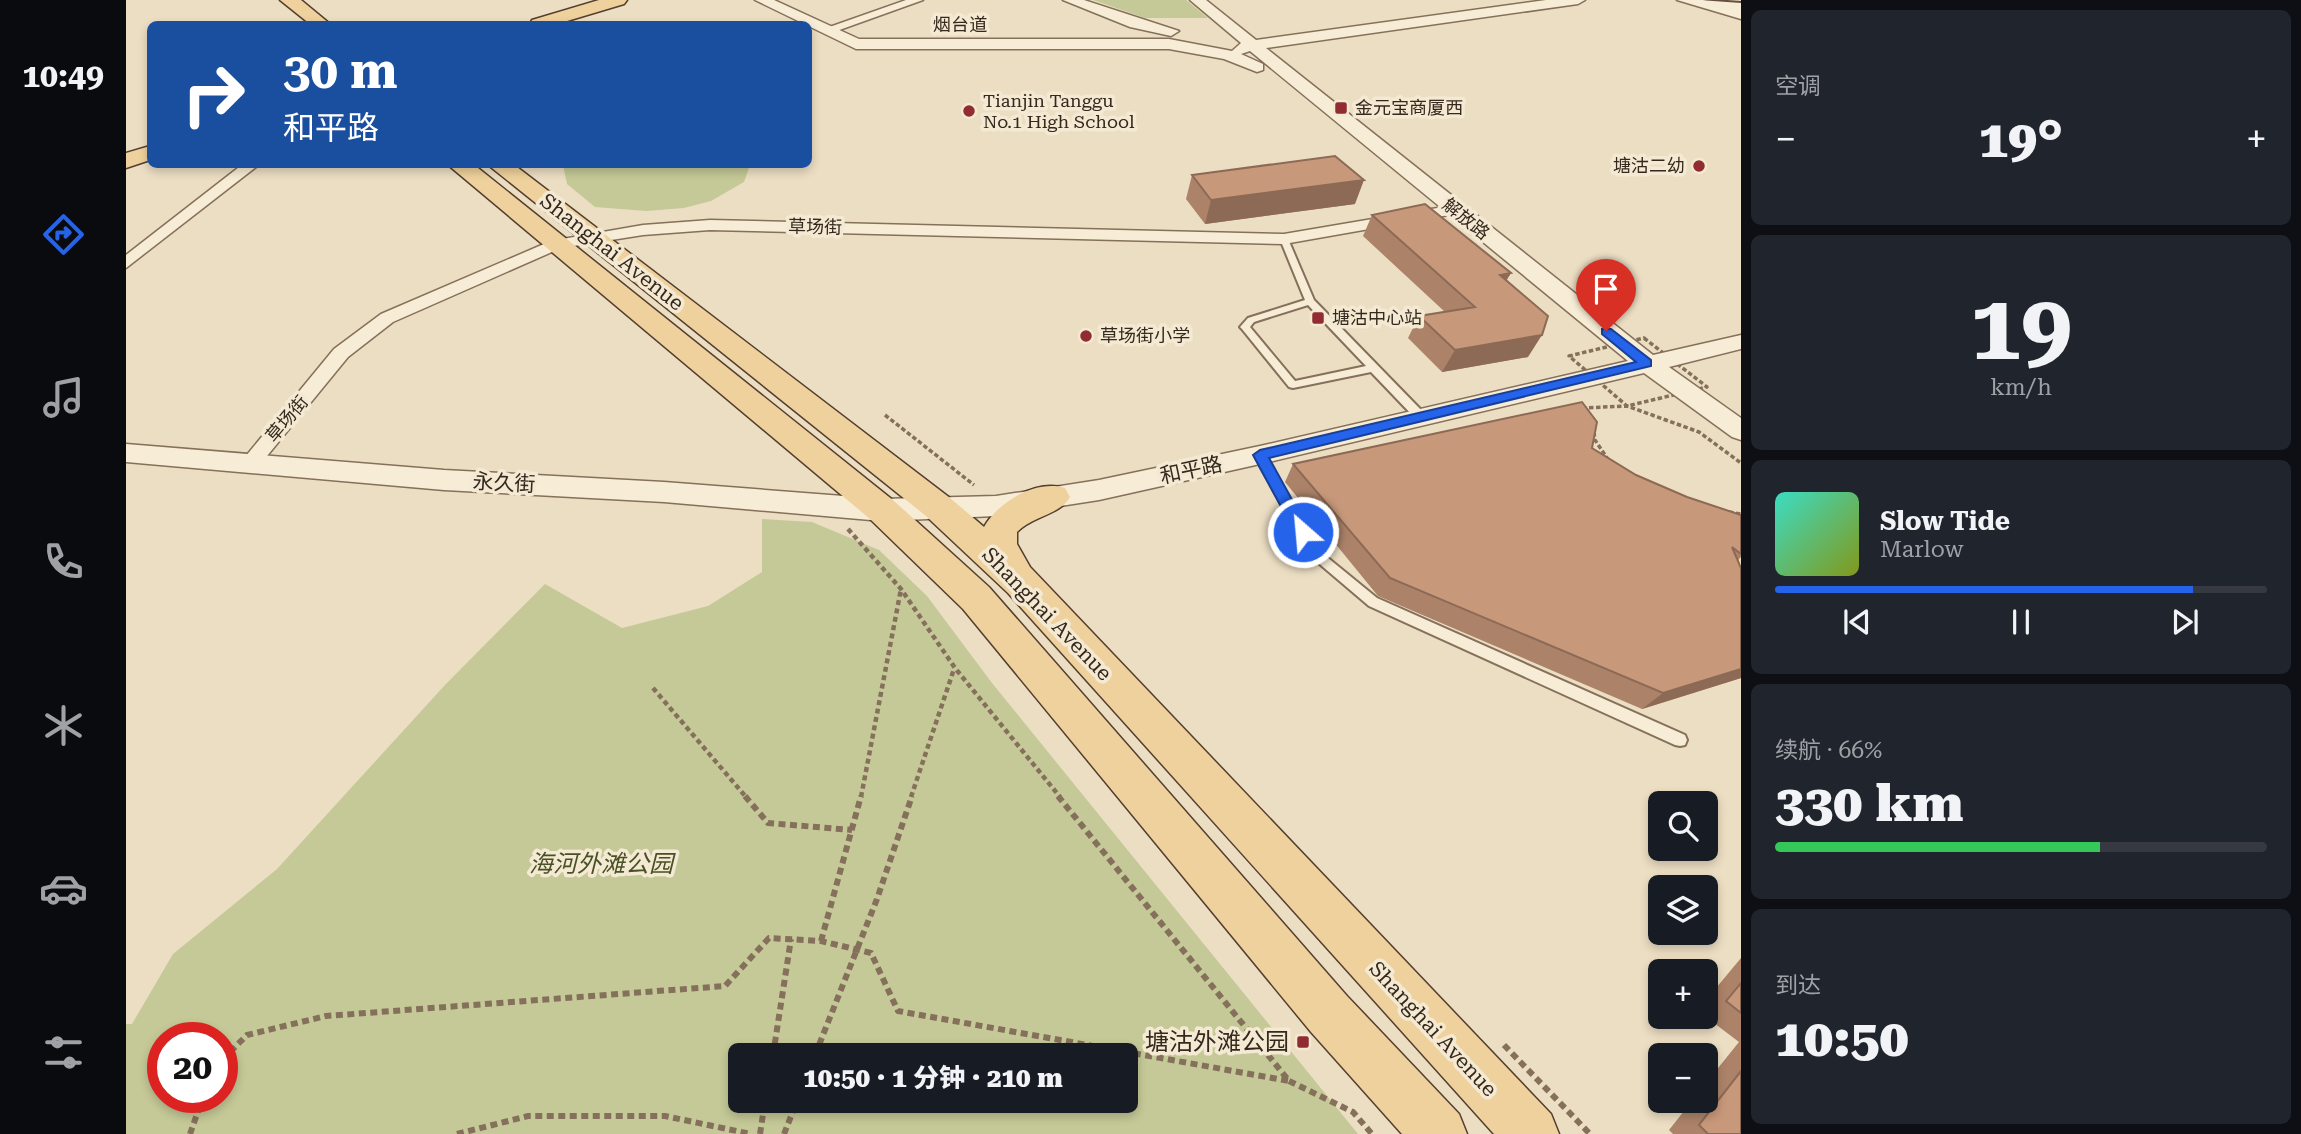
<!DOCTYPE html>
<html lang="zh">
<meta charset="utf-8">
<style>
body{margin:0;font-family:"Roboto Serif","Noto Sans SC",serif;background:#20242c;color:#f1f3f6;height:100vh;display:flex;flex-direction:column;font-size:26px;white-space:nowrap}
*{box-sizing:border-box;margin:0}
p{font-size:23px;color:#9ea1a6}
.icon{flex:none;width:38px;height:38px;fill:none;stroke:currentColor;stroke-width:2;stroke-linecap:round;stroke-linejoin:round}
.map{position:relative;flex:1;overflow:hidden}
.drawer{display:flex;flex-direction:column;gap:10px;padding:10px;background:#0d0f14;width:560px}
.drawer>*{flex:none}
.banner{position:absolute;left:21px;top:21px;width:665px;height:147px;border-radius:10px;box-shadow:0 4px 10px #0003;background:#1a4fa0;color:#fff;overflow:hidden}
.fabs{position:absolute;left:1522px;top:791px;display:grid;gap:14px}
.fabs a{display:grid;place-items:center;width:70px;height:70px;border-radius:10px;background:#171b24;box-shadow:0 4px 10px #0003;font-size:35px}
.speed{position:absolute;left:21px;top:1022px;display:flex;gap:14px;font-size:35px;font-weight:700;text-align:center}
.speed>*{display:grid;place-content:center;width:91px;height:91px;border-radius:50%;background:#171b24;box-shadow:0 4px 10px #0003;line-height:1}
.speed .limit{border:10px solid #d22;background:#fff;color:#111}
.pin{position:absolute;display:grid;place-items:center;width:60px;height:60px;color:#fff;margin:-72px -30px;border-radius:50% 50% 50% 0;rotate:-45deg;box-shadow:0 0 7px #0007}
.pin .icon{rotate:45deg}
.me{position:absolute;width:77px;margin:-38px;rotate:333deg;stroke-linejoin:round;filter:drop-shadow(0 0 5px #0008)}
.turn{display:flex;align-items:center;gap:24px;height:147px;padding:0 21px;font-size:32px}
.turn .icon{width:91px;height:91px;stroke-width:2.5}
.turn b{display:block;font-size:49px;line-height:60px}
.big{font-size:52px;font-weight:800;line-height:1.1}
.drawer .tile{flex:1;display:flex;flex-direction:column;justify-content:center;gap:10px;min-width:0;padding:0 24px;border-radius:10px;background:#20242c}
.drawer .dial{align-items:center;gap:0}
.dial b{font-size:91px;line-height:1}
.song{display:flex;align-items:center;gap:21px}
.cover{width:84px;height:84px;border-radius:10px;background:linear-gradient(135deg,hsl(170 70% 55%),hsl(70 70% 35%))}
.played{height:7px;border-radius:4px;background:linear-gradient(90deg,#2563eb 85%,#363941 85%)}
.keys{display:flex;justify-content:space-around;direction:ltr}
.heat{display:flex;justify-content:space-between;align-items:center;font-size:38px;direction:ltr}
.charge{height:10px;border-radius:5px;background:linear-gradient(90deg,#34c759 66%,#363941 0)}
.trip{position:absolute;left:602px;top:1043px;width:410px;height:70px;border-radius:10px;background:#171b24;box-shadow:0 4px 10px #0003;font-weight:800;line-height:70px;text-align:center}
main{display:flex;flex:1;min-height:0}
.tab-bar{display:flex;flex-direction:column;width:126px;justify-content:space-around;align-items:center;background:#090b0e;color:#9ea1a6}
.tab-bar .icon{width:49px;height:49px}
.tab-bar .active{color:#2563eb}
.tab-bar b{font-size:32px;color:#f1f3f6}
.map>svg:first-child{display:block}
.green{fill:#c5c997;fill-rule:evenodd}
.lines{fill:none;stroke-linecap:round;stroke-linejoin:round}
.service-casing{stroke:#85705b;stroke-width:4}
.minor-casing{stroke:#85705b;stroke-width:3}
.tertiary-casing{stroke:#85705b;stroke-width:3}
.secondary-casing{stroke:#67513e;stroke-width:4}
.primary-casing{stroke:#533e2f;stroke-width:3}
.path-far2{stroke:#85705b;stroke-width:3.5;stroke-dasharray:4.5 2.5;stroke-linecap:butt}
.path-far1{stroke:#85705b;stroke-width:4.5;stroke-dasharray:5 3.5;stroke-linecap:butt}
.path{stroke:#85705b;stroke-width:6;stroke-dasharray:7 4.5;stroke-linecap:butt}
.service{fill:#f7ecd5;fill-rule:evenodd}
.minor{fill:#f7ecd5;fill-rule:evenodd}
.tertiary{fill:#f7ecd5;fill-rule:evenodd}
.secondary{fill:#f7ecd5;fill-rule:evenodd}
.primary{fill:#eed19c;fill-rule:evenodd}
.wall{fill:#ac8369}
.shaded-wall{fill:#8c6a55}
.building{fill:#c8987a;stroke:#8c6a55;stroke-width:2}
.route{fill:#2563eb;stroke:#184099;stroke-width:2}
.poi-dot{fill:#912d32;stroke:#f4e9d2;stroke-width:2.5}
.labels{text-anchor:middle;stroke-width:7;stroke-linejoin:round;paint-order:stroke}
.far-street-label{font-size:18px;fill:#35291e;stroke:#f4e9d2}
.far-poi-label{font-size:18px;fill:#35291e;stroke:#f4e9d2;text-anchor:start}
.street-label{font-size:21px;fill:#35291e;stroke:#f4e9d2}
.near-park-label{font-size:24px;font-style:italic;fill:#485126;stroke:#f4e9d2}
.near-poi-label{font-size:24px;fill:#35291e;stroke:#f4e9d2;text-anchor:end}
</style>
<main>
<nav class="tab-bar">
<b>10:49</b>
<svg class="icon active" aria-label="directions" viewBox="0 0 24 24"><path d="M12 3l9 9-9 9-9-9zM9 14v-3h6M13 9l2 2-2 2"/></svg>
<svg class="icon" aria-label="music" viewBox="0 0 24 24"><path d="M9 18V5l10-2v13"/><circle cx="6" cy="18" r="3"/><circle cx="16" cy="16" r="3"/></svg>
<svg class="icon" aria-label="phone" viewBox="0 0 24 24"><path d="M5 4h4l2 5-3 2q2 4 5 5l2-3 5 2v4C11 20 4 13 5 4z"/></svg>
<svg class="icon" aria-label="climate" viewBox="0 0 24 24"><path d="M12 3v18M4 7l16 10M4 17L20 7"/></svg>
<svg class="icon" aria-label="car" viewBox="0 0 24 24"><path d="M5 17H2v-5l4-1 3-4h7l3 4 3 1v5h-3M9 17h6M6 11h13"/><circle cx="7" cy="17" r="2"/><circle cx="17" cy="17" r="2"/></svg>
<svg class="icon" aria-label="filters" viewBox="0 0 24 24"><path d="M4 7h16M4 17h16"/><circle cx="9" cy="7" r="2"/><circle cx="15" cy="17" r="2"/></svg>
</nav>
<div class="map">
<svg width="1615" height="1134" viewBox="0 0 1615 1134">
<rect width="100%" height="100%" fill="#ecdec3"/>
<g class="green">
<path d="M967,0H1060L1082,18H1019Z"/>
<path d="M437,165L624,164V165L618,182L585,201L558,208L520,211L469,207L441,184Z"/>
<path d="M636,519L686,522L753,550L801,596L866,683L1232,1134H0V1024H6L47,954L151,869L319,685L419,584L496,628L582,606L636,572ZM37,1038H96V1097H37ZM614,1055H999V1101H614Z"/>
</g>
<g class="lines">
<defs>
<g id="service">
<path d="M1158,236L1162,239L1188,300L1298,413L1299,416L1298,419H1290L1245,372L1167,388L1163,387L1116,329L1114,327L1122,318L1179,300L1154,239ZM1182,305L1240,366L1169,381L1124,327L1128,322Z"/>
<path d="M1134,451L1138,452L1191,549L1251,598L1559,735L1561,740L1559,745L1554,746L1549,745L1243,606L1183,555L1128,455Z"/>
</g>
<g id="minor">
<path d="M780,0H797L705,33L695,30Z"/>
<path d="M117,164H134L0,268V255Z"/>
<path d="M1329,205L1334,207V213L1158,244L584,230L517,235L435,248L267,322L222,357L132,467H118L115,462L208,349L255,314L425,241L517,225L584,220L1158,234Z"/>
</g>
<g id="tertiary">
<path d="M629,0H648L733,39H1043L1106,51L1115,43L1064,0H1080L1130,40L1420,0H1459L1452,4L1140,48L1527,355L1615,335V349L1543,367L1615,418V440L1606,437L1518,373L1134,464L973,500L870,516L756,521L538,502L318,490L0,462V444L318,470L538,482L756,499L870,496L973,480L1134,446L1502,361L1124,51L1115,54L1137,64V70L1131,72L1098,59L1043,49H730Z"/>
<path d="M937,0H958L1053,31L1045,36L1004,27Z"/>
<path d="M1551,0H1576L1615,9V19Z"/>
</g>
<path id="secondary" d="M1573,0L1615,3V13L1575,3Z"/>
<g id="primary">
<path d="M154,0H175L204,24H184Z"/>
<path d="M473,0H501L498,4L431,24H404L406,20Z"/>
<path d="M24,146V160L0,168V153Z"/>
<path d="M321,164H347L768,501L863,587L1221,996L1333,1114L1341,1134H1276L1185,1032L837,609L744,519Z"/>
<path d="M361,164H387L824,498L858,527C872,502 910,479 939,488L944,497C934,515 906,516 891,532V544L904,567L1425,1114L1433,1134H1368L882,593L800,516Z"/>
</g>
</defs>
<use href="#service" class="service-casing"/>
<use href="#minor" class="minor-casing"/>
<use href="#tertiary" class="tertiary-casing"/>
<use href="#secondary" class="secondary-casing"/>
<use href="#primary" class="primary-casing"/>
<g class="path-far2">
<path d="M1518,338L1581,387L1501,406L1443,356Z"/>
<path d="M1456,408L1501,406L1573,432L1615,463"/>
<path d="M759,415L848,485"/>
<path d="M1468,432L1469,440L1483,461"/>
<path d="M1603,512L1615,514"/>
</g>
<g class="path-far1">
<path d="M722,529L775,589L829,668L934,797"/>
<path d="M527,688L620,797"/>
<path d="M735,797L775,589"/>
<path d="M785,797L828,669"/>
</g>
<g class="path">
<path d="M619,796L642,823L726,830"/>
<path d="M695,941L735,796"/>
<path d="M1378,1045L1464,1134"/>
<path d="M647,1055L665,939"/>
<path d="M689,1055L751,899L786,796"/>
<path d="M96,1060L121,1035L200,1016L599,986L643,938L695,941L745,953L772,1011L1163,1081L932,796"/>
<path d="M1163,1081L1227,1112L1246,1134"/>
<path d="M64,1134L77,1097"/>
<path d="M331,1134L402,1116H539L625,1134"/>
<path d="M634,1134L639,1101"/>
<path d="M658,1134L671,1101"/>
</g>
<use href="#service" class="service"/>
<use href="#minor" class="minor"/>
<use href="#tertiary" class="tertiary"/>
<use href="#secondary" class="secondary"/>
<use href="#primary" class="primary"/>
</g>
<g class="wall">
<path d="M1066,175L1229,204L1079,224L1060,199Z"/>
<path d="M1246,215L1385,273L1380,280L1402,357L1316,372L1282,338L1293,316L1319,312L1237,236Z"/>
<path d="M1466,448L1510,475L1615,521V557L1612,560L1615,568V678L1516,709L1252,596L1159,482L1167,464Z"/>
<path d="M1615,958V1134H1547L1543,1130L1566,1101H1580V1083L1613,1042L1580,1017V1000Z"/>
</g>
<g class="shaded-wall">
<path d="M1238,180L1229,204L1079,224L1085,200Z"/>
<path d="M1385,273L1372,294L1374,275Z"/>
<path d="M1416,335L1402,357L1316,372L1329,350Z"/>
<path d="M1615,669V678L1516,709L1537,693Z"/>
</g>
<g class="building">
<path d="M1209,156L1238,180L1085,200L1066,175Z"/>
<path d="M1299,204L1385,273L1374,275L1422,316L1416,335L1329,350L1293,316L1349,307L1246,215Z"/>
<path d="M1456,402L1471,422L1466,448L1510,475L1561,497L1615,515V554L1606,547L1615,568V669L1537,693L1264,578L1167,464Z"/>
<path d="M1615,983V1013L1600,1001Z"/>
<path d="M1615,1071V1134H1582L1573,1125Z"/>
</g>
<path class="route" d="M1476,329H1485L1525,360V366L1143,458L1184,532L1182,536H1171L1127,455L1134,450L1510,362L1476,334Z"/>
<g class="poi-dot">
<rect x="1208" y="101" width="14" height="14" rx="3.5"/>
<circle cx="843" cy="111" r="7"/>
<circle cx="1573" cy="166" r="7"/>
<rect x="1185" y="311" width="14" height="14" rx="3.5"/>
<circle cx="960" cy="336" r="7"/>
<rect x="1170" y="1035" width="14" height="14" rx="3.5"/>
</g>
<g class="labels">
<g class="far-street-label">
<text x="834" y="31">烟台道</text>
<text transform="translate(1340 219) rotate(39)" y="6">解放路</text>
<text transform="translate(689 227) rotate(1)" y="6">草场街</text>
<text transform="translate(161 419) rotate(-50)" y="6">草场街</text>
</g>
<g class="far-poi-label">
<text x="857" y="107">Tianjin Tanggu<tspan x="857" dy="21">No.1 High School</tspan></text>
<text x="1229" y="114">金元宝商厦西</text>
<text x="1559" y="172" text-anchor="end">塘沽二幼</text>
<text x="1206" y="324">塘沽中心站</text>
<text x="974" y="342">草场街小学</text>
</g>
<g class="street-label">
<text transform="translate(486 252) rotate(38)" y="7">Shanghai Avenue</text>
<text transform="translate(1065 470) rotate(-12)" y="7">和平路</text>
<text transform="translate(378 483) rotate(3)" y="7">永久街</text>
<text transform="translate(921 614) rotate(46)" y="7">Shanghai Avenue</text>
<text transform="translate(1307 1029) rotate(47)" y="7">Shanghai Avenue</text>
</g>
<g class="near-park-label">
<text x="475" y="872">海河外滩公园</text>
</g>
<g class="near-poi-label">
<text x="1163" y="1050">塘沽外滩公园</text>
</g>
</g>
</svg>
<div class="fabs">
<a><svg class="icon" aria-label="search" viewBox="0 0 24 24"><circle cx="10" cy="10" r="6"/><path d="M15 15l6 6"/></svg></a>
<a><svg class="icon" aria-label="layers" viewBox="0 0 24 24"><path d="M12 4l9 5-9 5-9-5zM3 14l9 5 9-5"/></svg></a>
<a>+</a>
<a>−</a>
</div>
<div class="speed"><div class="limit">20</div></div>
<div class="pin" style="left:1480px;top:331px;background:#d93025"><svg class="icon" aria-label="arrive" viewBox="0 0 24 24"><path d="M6 21V4h12l-3 4 3 4H6"/></svg></div>
<svg class="me" style="left:1177px;top:532px" viewBox="-20 -20 40 40"><circle r="17" fill="#2563eb" stroke="#fff" stroke-width="3"/><path d="M0-11L8 9 0 5-8 9z" fill="#fff"/></svg>
<div class="trip">10:50 · 1 分钟 · 210 m</div>
<div class="banner">
<div class="turn"><svg class="icon" aria-label="right" viewBox="0 0 24 24"><path d="M7 20v-9h11M14 6l5 5-5 5"/></svg><div><b>30 m</b>和平路</div></div>
</div>
</div>
<section class="drawer">
<div class="tile"><p>空调</p>
<div class="heat"><a>−</a><b class="big">19°</b><a>+</a></div>
</div>
<div class="tile dial"><b>19</b><p>km/h</p></div>
<div class="tile">
<div class="song"><i class="cover"></i><div><b>Slow Tide</b><p>Marlow</p></div></div>
<div class="played"></div>
<div class="keys"><svg class="icon" aria-label="previous" viewBox="0 0 24 24"><path d="M18 5L8 12l10 7zM5 5v14"/></svg><svg class="icon" aria-label="pause" viewBox="0 0 24 24"><path d="M8 5v14M16 5v14"/></svg><svg class="icon" aria-label="next" viewBox="0 0 24 24"><path d="M6 5l10 7-10 7zM19 5v14"/></svg></div>
</div>
<div class="tile"><p>续航 · 66%</p><b class="big">330 km</b><div class="charge"></div></div>
<div class="tile"><p>到达</p><b class="big">10:50</b></div>
</section>
</main>
